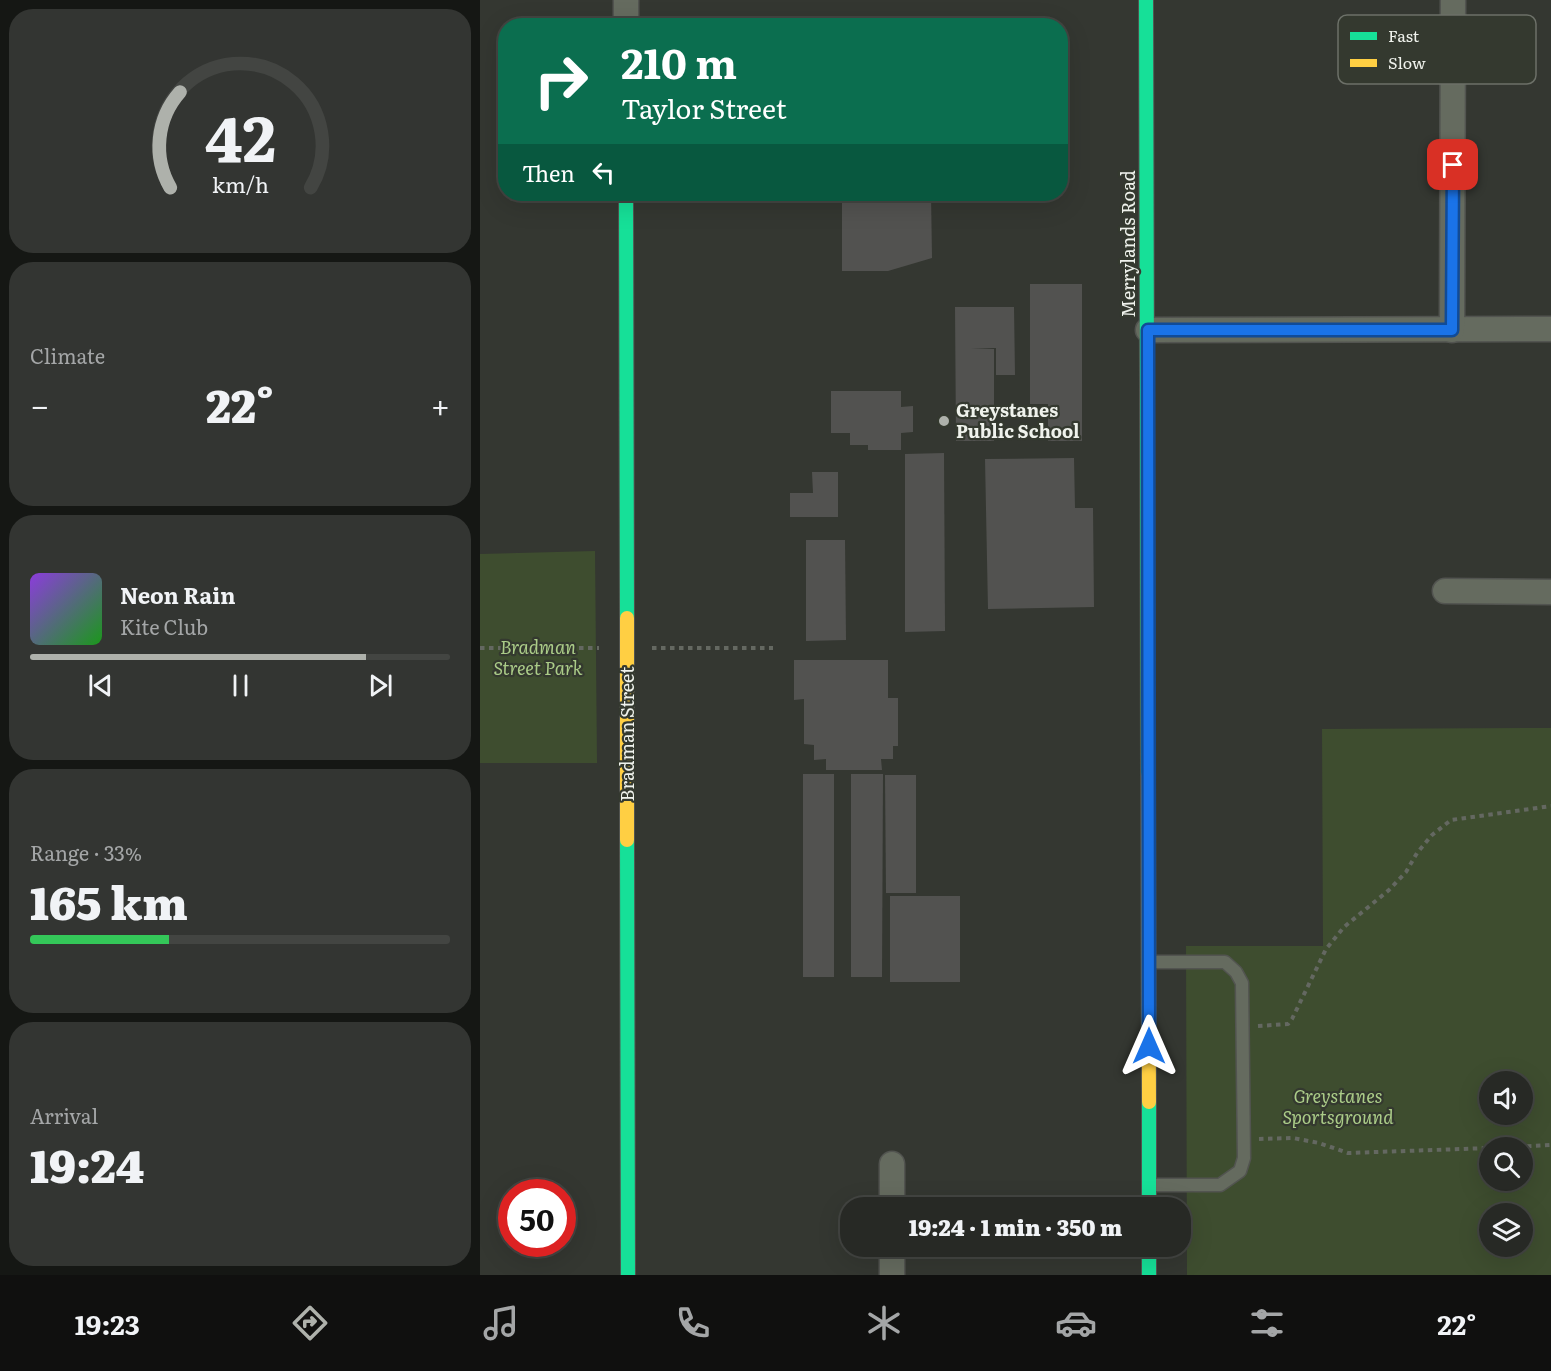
<!DOCTYPE html>
<meta charset="utf-8">
<style>
body{margin:0;font-family:Literata,serif;background:#333532;color:#f1f3f6;height:100vh;display:flex;flex-direction:column;font-size:22px;white-space:nowrap}
*{box-sizing:border-box;margin:0}
p{font-size:20px;color:#a4a6a7}
.icon{flex:none;width:33px;height:33px;fill:none;stroke:currentColor;stroke-width:2;stroke-linecap:round;stroke-linejoin:round}
.map{position:relative;flex:1;overflow:hidden}
.details{display:flex;flex-direction:column;gap:9px;padding:9px;background:#151714;width:480px}
.details>*{flex:none}
.hud{position:absolute;left:18px;top:18px;width:570px;height:183px;border-radius:24px;box-shadow:0 6px 24px #0002,0 0 0 2px #434542;background:#0b6e4f;color:#fff;overflow:hidden}
.buttons{position:absolute;left:999px;top:1071px;display:grid;gap:12px}
.buttons a{display:grid;place-items:center;width:54px;height:54px;border-radius:50%;background:#272925;box-shadow:0 6px 24px #0002,0 0 0 2px #434542;font-size:30px}
.speed{position:absolute;left:18px;top:1179px;display:flex;gap:12px;font-size:30px;font-weight:700;text-align:center}
.speed>*{display:grid;place-content:center;width:78px;height:78px;border-radius:50%;background:#272925;box-shadow:0 6px 24px #0002,0 0 0 2px #434542;line-height:1}
.speed .limit{border:9px solid #d22;background:#fff;color:#111}
.pin{position:absolute;display:grid;place-items:center;width:51px;height:51px;color:#fff;margin:-26px;border-radius:12px;box-shadow:0 3px 9px #0006}
.me{position:absolute;width:66px;margin:-33px;rotate:0deg;stroke-linejoin:round;filter:drop-shadow(0 0 4px #0008)}
.turn{display:flex;align-items:center;gap:21px;height:126px;padding:0 24px;font-size:27px}
.turn .icon{width:78px;height:78px;stroke-width:2.5}
.turn b{display:block;font-size:42px;line-height:51px}
.then{display:flex;align-items:center;height:57px;padding:0 24px;background:#0003;gap:12px;font-size:22px}
.big{font-size:45px;font-weight:800;line-height:1.1}
.details .tile{flex:1;display:flex;flex-direction:column;justify-content:center;gap:9px;min-width:0;padding:0 21px;border-radius:24px;background:#333532}
.details .dial{align-items:center;gap:0}
.dial svg{height:156px;overflow:visible;fill:none;stroke:#434542;stroke-width:7;stroke-linecap:round;text-anchor:middle}
.dial text{fill:#f1f3f6;stroke:none}
.song{display:flex;align-items:center;gap:18px}
.cover{width:72px;height:72px;border-radius:9px;background:linear-gradient(135deg,hsl(270 70% 55%),hsl(120 70% 35%))}
.played{height:6px;border-radius:3px;background:linear-gradient(90deg,#aeb1ab 80%,#434542 80%)}
.keys{display:flex;justify-content:space-around;direction:ltr}
.heat{display:flex;justify-content:space-between;align-items:center;font-size:33px;direction:ltr}
.charge{height:9px;border-radius:4px;background:linear-gradient(90deg,#34c759 33%,#434542 0)}
.trip{position:absolute;left:360px;top:1197px;width:351px;height:60px;border-radius:24px;background:#272925;box-shadow:0 6px 24px #0002,0 0 0 2px #434542;font-weight:800;line-height:60px;text-align:center}
.tab-bar{display:flex;height:96px;justify-content:space-around;align-items:center;background:#10100f;color:#a4a6a7}
.tab-bar .icon{width:42px;height:42px}
.tab-bar .on{color:#aeb1ab}
.tab-bar b{font-size:27px;color:#f1f3f6}
main{display:flex;flex:1;min-height:0}
.map>svg:first-child{display:block}
.green{fill:#3e4d2f;fill-rule:evenodd}
.building{fill:#525250}
.lines{fill:none;stroke-linecap:round;stroke-linejoin:round}
.lane-casing{stroke:#525450;stroke-width:15}
.street-casing{stroke:#525450;stroke-width:27}
.fast-casing{stroke:#525450;stroke-width:16}
.slow-casing{stroke:#525450;stroke-width:16}
.path{stroke:#646861;stroke-width:4;stroke-dasharray:4.5 4.5;stroke-linecap:butt}
.lane{stroke:#656b5f;stroke-width:12}
.street{stroke:#656b5f;stroke-width:24}
.fast{stroke:#16e098;stroke-width:14}
.slow{stroke:#ffcf43;stroke-width:14}
.route-casing{stroke:#114b97;stroke-width:15}
.route{stroke:#1a73e8;stroke-width:10}
.poi-dot{fill:#aeb1ab;stroke:#34392f;stroke-width:2}
.labels{text-anchor:middle;stroke-width:4.5;stroke-linejoin:round;paint-order:stroke}
.street-label{font-size:18px;fill:#eff2ec;stroke:#34392f}
.poi-label{font-size:18px;font-weight:bold;fill:#eff2ec;stroke:#34392f;text-anchor:start}
.park-label{font-size:18px;font-style:italic;fill:#abcc88;stroke:#34392f}
.key{fill:#34392f;stroke:#6c7068;stroke-width:1.5}
.key-label{font-size:16px;fill:#eff2ec}
</style>
<main>
<section class="details">
<div class="tile dial"><svg viewBox="0 0 100 80">
<path d="M14 69A42 42 0 1 1 86 69"/>
<path d="M14 69A42 42 0 0 1 19 20" stroke="#aeb1ab"/>
<text x="50" y="56" font-size="32" font-weight="700">42</text>
<text x="50" y="72" font-size="11">km/h</text>
</svg></div>
<div class="tile"><p>Climate</p>
<div class="heat"><a>−</a><b class="big">22°</b><a>+</a></div>
</div>
<div class="tile">
<div class="song"><i class="cover"></i><div><b>Neon Rain</b><p>Kite Club</p></div></div>
<div class="played"></div>
<div class="keys"><svg class="icon" aria-label="previous" viewBox="0 0 24 24"><path d="M18 5L8 12l10 7zM5 5v14"/></svg><svg class="icon" aria-label="pause" viewBox="0 0 24 24"><path d="M8 5v14M16 5v14"/></svg><svg class="icon" aria-label="next" viewBox="0 0 24 24"><path d="M6 5l10 7-10 7zM19 5v14"/></svg></div>
</div>
<div class="tile"><p>Range · 33%</p><b class="big">165 km</b><div class="charge"></div></div>
<div class="tile"><p>Arrival</p><b class="big">19:24</b></div>
</section>
<div class="map">
<svg width="1071" height="1275" viewBox="0 0 1071 1275">
<rect width="100%" height="100%" fill="#343731"/>
<g class="green">
<path d="M115,551L117,763H0V554Z"/>
<path d="M1071,728V1275H707L706,946H843L842,729ZM1010,1082H1042V1114H1010ZM1010,1148H1042V1180H1010ZM1010,1214H1042V1246H1010Z"/>
</g>
<g class="building">
<path d="M362,194H451L452,258L408,271H362Z"/>
<path d="M550,284H602V441H568V404H550Z"/>
<path d="M475,307H534L535,375H516V348H491L514,349V441H476Z"/>
<path d="M351,391H421V407L433,406V432L421,433V450H388V445H370V433H351Z"/>
<path d="M464,453L465,631L425,632V454Z"/>
<path d="M594,458L595,508H613L614,607L508,609L505,459Z"/>
<path d="M332,472H358V517H310V493H333Z"/>
<path d="M326,540H365L366,640L326,641Z"/>
<path d="M314,660H408V698H418V746H413V759H401L402,770H346V759L334,760V745L324,744V699L314,700Z"/>
<rect x="323" y="774" width="31" height="203"/>
<path d="M371,774H403L402,977H371Z"/>
<path d="M405,775H436V893H406Z"/>
<rect x="410" y="896" width="70" height="86"/>
</g>
<g class="lines">
<defs>
<path id="lane" d="M670,962H745L756,972L762,983L764,1158L760,1171L740,1185H671"/>
<g id="street">
<path d="M146,0V26"/>
<path d="M668,330L1071,329"/>
<path d="M972,330L973,0"/>
<path d="M965,591L1071,592"/>
<path d="M412,1164V1208"/>
<path d="M412,1246V1275"/>
</g>
<g id="fast">
<path d="M666,0L668,776"/>
<path d="M146,194L147,618"/>
<path d="M147,840L148,1275"/>
<path d="M669,1102V1208"/>
<path d="M669,1246V1275"/>
</g>
<g id="slow">
<path d="M147,618V840"/>
<path d="M668,776L669,1102"/>
</g>
</defs>
<use href="#lane" class="lane-casing"/>
<use href="#street" class="street-casing"/>
<use href="#fast" class="fast-casing"/>
<use href="#slow" class="slow-casing"/>
<g class="path">
<path d="M0,648H119"/>
<path d="M172,648H293"/>
<path d="M778,1026L808,1024L812,1019L846,949L864,927L909,890L926,872L937,853L952,835L971,820L1071,806"/>
<path d="M779,1139L813,1138L839,1143L868,1153L1010,1148"/>
<path d="M1011,1148L1071,1145"/>
</g>
<use href="#lane" class="lane"/>
<use href="#street" class="street"/>
<use href="#fast" class="fast"/>
<use href="#slow" class="slow"/>
</g>
<g class="lines">
<defs>
<path id="route" d="M669,1046L668,330H972L973,165"/>
</defs>
<use href="#route" class="route-casing"/>
<use href="#route" class="route"/>
</g>
<circle class="poi-dot" cx="464" cy="421" r="6"/>
<g class="labels">
<g class="street-label">
<text transform="translate(649 244) rotate(-90)" y="6">Merrylands Road</text>
<text transform="translate(148 734) rotate(-90)" y="6">Bradman Street</text>
</g>
<g class="poi-label">
<text x="476" y="417">Greystanes<tspan x="476" dy="21">Public School</tspan></text>
</g>
<g class="park-label">
<text x="58" y="654">Bradman<tspan x="58" dy="21">Street Park</tspan></text>
<text x="858" y="1103">Greystanes<tspan x="858" dy="21">Sportsground</tspan></text>
</g>
</g>
<rect x="858" y="15" width="198" height="69" rx="9" class="key"/>
<rect x="870" y="32" width="27" height="8" fill="#16e098"/>
<rect x="870" y="59" width="27" height="8" fill="#ffcf43"/>
<g class="key-label">
<text x="908" y="42">Fast</text>
<text x="908" y="69">Slow</text>
</g>
</svg>
<div class="buttons">
<a><svg class="icon" aria-label="sound" viewBox="0 0 24 24"><path d="M4 9h4l5-4v14l-5-4H4zM17 9q2 3 0 6"/></svg></a>
<a><svg class="icon" aria-label="search" viewBox="0 0 24 24"><circle cx="10" cy="10" r="6"/><path d="M15 15l6 6"/></svg></a>
<a><svg class="icon" aria-label="layers" viewBox="0 0 24 24"><path d="M12 4l9 5-9 5-9-5zM3 14l9 5 9-5"/></svg></a>
</div>
<div class="speed"><div class="limit">50</div></div>
<div class="pin" style="left:973px;top:165px;background:#d93025"><svg class="icon" aria-label="arrive" viewBox="0 0 24 24"><path d="M6 21V4h12l-3 4 3 4H6"/></svg></div>
<svg class="me" style="left:669px;top:1046px" viewBox="-20 -20 40 40"><path d="M0-17L14 15 0 8-14 15z" fill="#1a73e8" stroke="#fff" stroke-width="4"/></svg>
<div class="trip">19:24 · 1 min · 350 m</div>
<div class="hud">
<div class="turn"><svg class="icon" aria-label="right" viewBox="0 0 24 24"><path d="M7 20v-9h11M14 6l5 5-5 5"/></svg><div><b>210 m</b>Taylor Street</div></div>
<div class="then">Then<svg class="icon" aria-label="left" viewBox="0 0 24 24"><path d="M17 20v-9H6M10 6l-5 5 5 5"/></svg></div>
</div>
</div>
</main>
<nav class="tab-bar">
<b>19:23</b>
<svg class="icon on" aria-label="directions" viewBox="0 0 24 24"><path d="M12 3l9 9-9 9-9-9zM9 14v-3h6M13 9l2 2-2 2"/></svg>
<svg class="icon" aria-label="music" viewBox="0 0 24 24"><path d="M9 18V5l10-2v13"/><circle cx="6" cy="18" r="3"/><circle cx="16" cy="16" r="3"/></svg>
<svg class="icon" aria-label="phone" viewBox="0 0 24 24"><path d="M5 4h4l2 5-3 2q2 4 5 5l2-3 5 2v4C11 20 4 13 5 4z"/></svg>
<svg class="icon" aria-label="climate" viewBox="0 0 24 24"><path d="M12 3v18M4 7l16 10M4 17L20 7"/></svg>
<svg class="icon" aria-label="car" viewBox="0 0 24 24"><path d="M5 17H2v-5l4-1 3-4h7l3 4 3 1v5h-3M9 17h6M6 11h13"/><circle cx="7" cy="17" r="2"/><circle cx="17" cy="17" r="2"/></svg>
<svg class="icon" aria-label="filters" viewBox="0 0 24 24"><path d="M4 7h16M4 17h16"/><circle cx="9" cy="7" r="2"/><circle cx="15" cy="17" r="2"/></svg>
<b>22°</b>
</nav>
